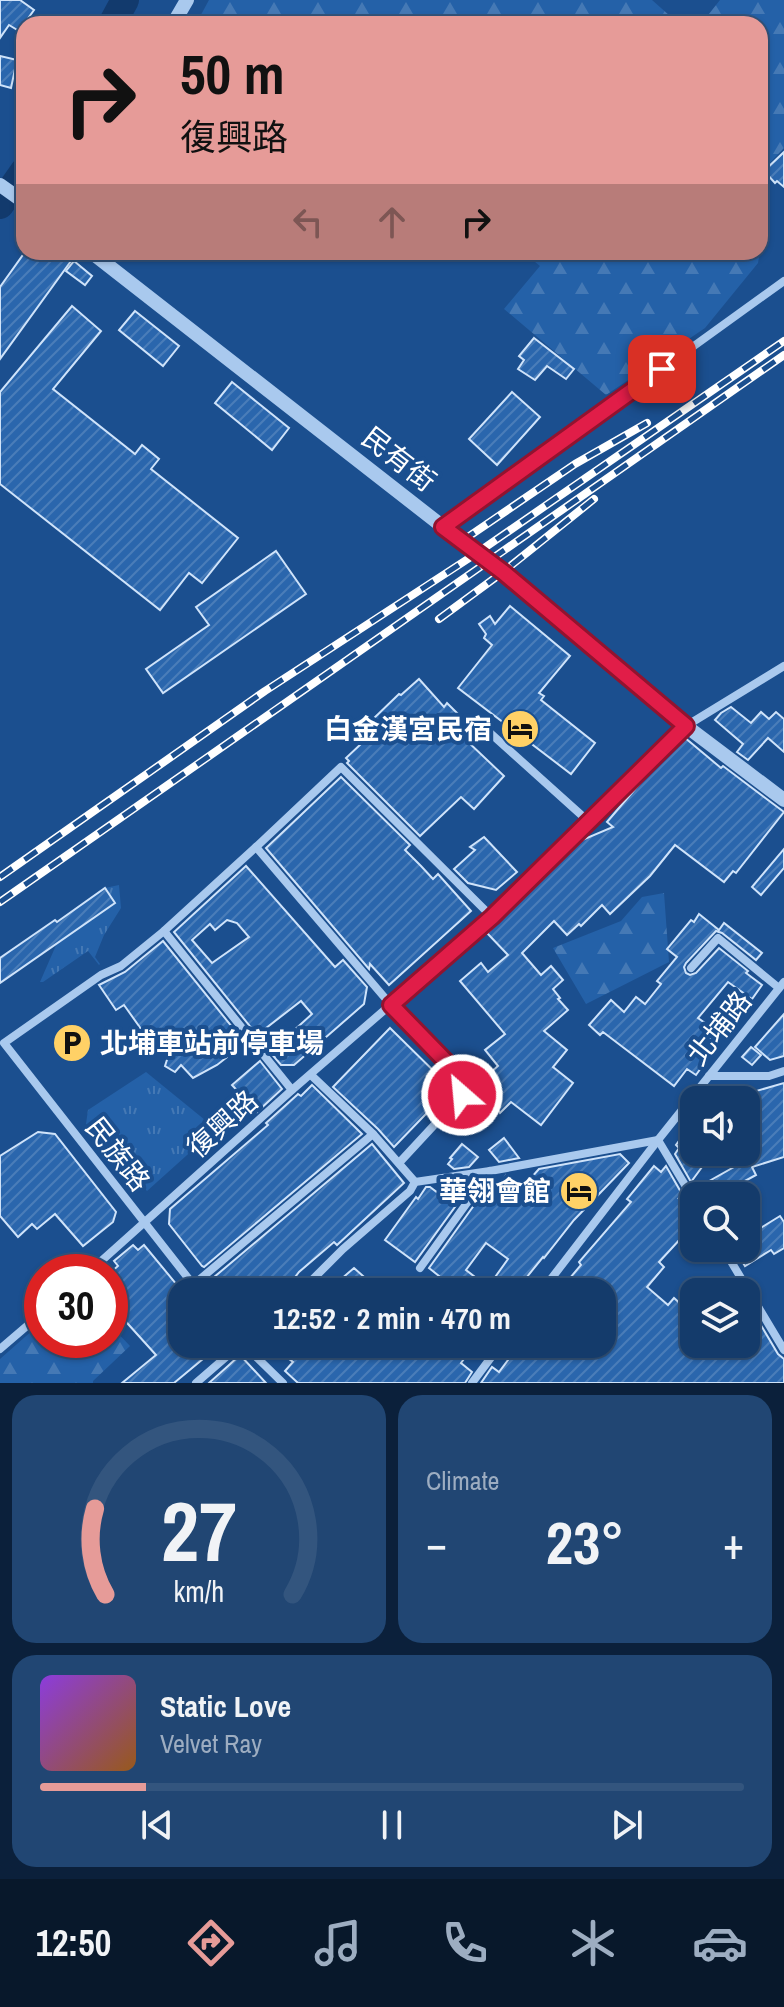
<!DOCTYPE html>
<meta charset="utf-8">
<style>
body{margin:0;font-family:"Archivo Narrow","Noto Sans TC",sans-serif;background:#214673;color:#f1f3f6;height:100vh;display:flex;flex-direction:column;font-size:30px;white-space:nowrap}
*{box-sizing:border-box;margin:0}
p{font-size:26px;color:#9dadc1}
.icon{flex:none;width:44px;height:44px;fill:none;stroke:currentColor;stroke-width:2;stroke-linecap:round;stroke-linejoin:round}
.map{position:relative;height:1383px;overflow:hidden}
.details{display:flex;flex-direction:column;gap:12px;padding:12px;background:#0b203b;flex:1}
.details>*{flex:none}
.banner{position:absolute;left:16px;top:16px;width:752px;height:244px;border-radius:24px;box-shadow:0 2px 6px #0004,0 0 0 2px #33557e;background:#e69b98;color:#111;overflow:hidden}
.fabs{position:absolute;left:680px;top:1086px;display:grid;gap:16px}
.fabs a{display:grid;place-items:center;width:80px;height:80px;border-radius:16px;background:#143b6b;box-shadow:0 2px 6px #0004,0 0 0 2px #33557e;font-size:40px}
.speed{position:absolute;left:24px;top:1254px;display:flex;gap:16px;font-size:40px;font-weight:700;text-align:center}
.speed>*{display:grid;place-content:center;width:104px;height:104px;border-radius:50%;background:#143b6b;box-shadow:0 2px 6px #0004,0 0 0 2px #33557e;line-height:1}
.speed .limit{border:12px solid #d22;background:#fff;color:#111}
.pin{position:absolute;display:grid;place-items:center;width:68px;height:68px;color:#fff;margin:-34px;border-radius:16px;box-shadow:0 4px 12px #0006}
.me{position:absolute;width:88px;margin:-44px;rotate:333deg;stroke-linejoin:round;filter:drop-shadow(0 0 6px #0008)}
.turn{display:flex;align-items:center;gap:28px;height:168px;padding:0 32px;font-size:36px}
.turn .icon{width:104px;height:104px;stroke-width:2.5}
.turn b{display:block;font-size:56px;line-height:68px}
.lanes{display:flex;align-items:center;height:76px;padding:0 32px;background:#0003;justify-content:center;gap:40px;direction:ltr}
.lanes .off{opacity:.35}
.big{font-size:60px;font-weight:700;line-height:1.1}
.details .tile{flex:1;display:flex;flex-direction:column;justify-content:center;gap:12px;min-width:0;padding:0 28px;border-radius:24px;background:#214673}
.details .dial{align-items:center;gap:0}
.dial svg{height:208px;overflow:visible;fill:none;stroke:#33557e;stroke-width:7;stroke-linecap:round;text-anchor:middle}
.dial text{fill:#f1f3f6;stroke:none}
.song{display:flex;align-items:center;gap:24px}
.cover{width:96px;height:96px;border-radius:12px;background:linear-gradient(135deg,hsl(270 70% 55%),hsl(30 70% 35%))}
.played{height:8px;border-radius:4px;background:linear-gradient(90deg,#e69b98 15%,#33557e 15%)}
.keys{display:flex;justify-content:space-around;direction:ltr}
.heat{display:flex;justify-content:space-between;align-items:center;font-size:44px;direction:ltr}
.details .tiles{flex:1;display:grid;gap:12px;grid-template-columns:1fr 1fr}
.tile:last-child{grid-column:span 2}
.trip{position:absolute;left:168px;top:1278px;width:448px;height:80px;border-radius:24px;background:#143b6b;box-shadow:0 2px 6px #0004,0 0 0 2px #33557e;font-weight:700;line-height:80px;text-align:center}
.tabs{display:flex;height:128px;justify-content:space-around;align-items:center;background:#08182b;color:#9dadc1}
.tabs .icon{width:56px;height:56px}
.tabs .current{color:#e69b98}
.tabs b{font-size:36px;color:#f1f3f6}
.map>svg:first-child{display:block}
.grass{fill:url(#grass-tufts)}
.forest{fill:url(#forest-firs)}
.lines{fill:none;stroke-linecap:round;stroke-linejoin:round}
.river{stroke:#123a6d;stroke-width:28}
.building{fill:url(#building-hatch);stroke:#cfe3fa;stroke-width:2;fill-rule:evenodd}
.minor{stroke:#a9c9ee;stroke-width:8}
.tertiary{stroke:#a9c9ee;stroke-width:14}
.rail-casing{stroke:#fff;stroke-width:8}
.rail{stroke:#1b4f8f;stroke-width:5;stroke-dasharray:15;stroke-linecap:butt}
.route-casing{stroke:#92132f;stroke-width:20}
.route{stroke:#e11d48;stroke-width:14}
.labels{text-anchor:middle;stroke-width:8;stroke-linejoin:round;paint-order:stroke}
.street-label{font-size:28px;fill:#fff;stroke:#1b4f8f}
.poi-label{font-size:28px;font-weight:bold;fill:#fff;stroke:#1b4f8f;text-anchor:end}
</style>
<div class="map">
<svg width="784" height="1383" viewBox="0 0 784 1383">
<defs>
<pattern id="grass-tufts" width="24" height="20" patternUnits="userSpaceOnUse" patternTransform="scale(2)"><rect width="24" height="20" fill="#2461a8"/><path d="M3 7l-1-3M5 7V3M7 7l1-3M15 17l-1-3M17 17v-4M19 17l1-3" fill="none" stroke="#4579b5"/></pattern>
<pattern id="forest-firs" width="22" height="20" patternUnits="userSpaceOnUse" patternTransform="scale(2)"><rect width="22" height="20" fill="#2461a8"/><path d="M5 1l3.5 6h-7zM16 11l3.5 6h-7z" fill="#4579b5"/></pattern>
<pattern id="building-hatch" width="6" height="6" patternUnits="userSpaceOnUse" patternTransform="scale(2)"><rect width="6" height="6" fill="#2a66ad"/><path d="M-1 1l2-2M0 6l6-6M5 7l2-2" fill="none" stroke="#4a7db9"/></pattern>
</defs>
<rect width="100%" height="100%" fill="#1b4f8f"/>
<g class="grass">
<path d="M119,885L121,908L104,935L95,957L100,964L99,965L88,951L43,982H40L57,943L105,888Z"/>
<path d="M146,1072L216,1129L147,1191L86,1124L88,1110Z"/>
</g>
<g class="forest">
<path d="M209,0H652L679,24H196Z"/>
<path d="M720,0H784V148L760,173V24H701Z"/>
<path d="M523,252H752L759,257L758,263L705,328L606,395L504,309L540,266Z"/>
<path d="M664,893L669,962L586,1004L553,948L621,921L642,897Z"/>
<path d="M42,1322V1340H110V1325L130,1346L93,1381V1383H0V1359Z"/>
</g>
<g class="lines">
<g class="river">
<path d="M112,24L125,0"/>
<path d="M0,205L24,171"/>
</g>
</g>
<g class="building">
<path d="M0,0H20L34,10L19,31L9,25L0,38Z"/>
<path d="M0,56L17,60L11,88L0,85Z"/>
<path d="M784,152V187L777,181L775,183L764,171Z"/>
<path d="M25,252H59L71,261L0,359V287Z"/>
<path d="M74,261L92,276L85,285L66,271Z"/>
<path d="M72,306L101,331L53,389L135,454L142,445L159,459L151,469L238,538L202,583L189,573L160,610L0,484V392Z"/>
<path d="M135,311L179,346L163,366L119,330Z"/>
<path d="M534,338L574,369L566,379L547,366L535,380L518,369L524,360L519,356Z"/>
<path d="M232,382L289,428L272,450L215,403Z"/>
<path d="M512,392L540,417L497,465L469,439Z"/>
<path d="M276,551L306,594L163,693L146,669L209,625L196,607Z"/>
<path d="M510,606L570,656L539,693L544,696L541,700L595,743L571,774L458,688L492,645L484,638L486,634L479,624L490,616L495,624Z"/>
<path d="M419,679L444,707L447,703L457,713L447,722L504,776L474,809L461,797L420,836L347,763L349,761L346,758L378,728L371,721L399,694L401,695Z"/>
<path d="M731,707L751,723L761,712L769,719L776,712L784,719V752L768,738L748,760L737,752L743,744L715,720L721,713Z"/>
<path d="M684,737L721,768L723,766L784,812L736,873L733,871L724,882L675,845L650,876L610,914L602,905L581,926L579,924L567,935L554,921L522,953L541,975L551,966L563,980L553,989L560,998L558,999L568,1010L544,1031L567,1050L553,1067L573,1083L541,1125L511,1102L500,1113L479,1083L498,1066L485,1050L505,1034L460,981L481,963L488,972L508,955L487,933L582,840L613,827L607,822L653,768Z"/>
<path d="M341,777L410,845L405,850L421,866L433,879L438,874L471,911L389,985L370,964L369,969L266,848Z"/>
<path d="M484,837L517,872L496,890L468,883L454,869L475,850L470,847Z"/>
<path d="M784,849V868L761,895L752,887Z"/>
<path d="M246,866L335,967L343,960L367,987L364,1004L294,1065H281L270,1052L312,1014L301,1001L257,1035L174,932ZM227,920L237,923L249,937L212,963L192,940L210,924L215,930Z"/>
<path d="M105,888L115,903L0,983V958L55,920L57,922Z"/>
<path d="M699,914L719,930L724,923L762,953L756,960L722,933L716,931L686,963L684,967L686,973L690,975L696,973L719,948L748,971L746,973L762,985L752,999L728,982L698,1018L705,1023L702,1027L713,1035L710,1039L718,1044L696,1075L687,1069L674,1086L603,1032L600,1035L589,1025L611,1000L624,1012L636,997L645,1004L661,984L657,981L677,957L667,949L691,920L694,922Z"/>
<path d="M163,941L245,1043L217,1065L193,1078L181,1065L175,1072L165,1066L174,1038L156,1050L124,1005L116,1010L99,985L125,972Z"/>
<path d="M784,1014V1056L770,1060L755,1047Z"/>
<path d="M390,1028L451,1088L394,1147L378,1129L333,1087Z"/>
<path d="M751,1047L761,1055L752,1065L742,1057Z"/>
<path d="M260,1061L282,1089L257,1112L232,1085Z"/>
<path d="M784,1083V1157L752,1167L756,1175L743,1182L751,1196H700L695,1189L757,1154L746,1118V1094Z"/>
<path d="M312,1085L362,1134L204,1267L202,1266L169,1224L170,1209L268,1125L266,1123L297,1095L298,1094L301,1096Z"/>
<path d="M694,1121V1152H713L691,1182L675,1154L679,1148L676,1145Z"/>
<path d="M38,1132L55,1134L116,1212L113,1222L83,1246L55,1214L37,1229L32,1224L18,1237L0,1216V1156Z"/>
<path d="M504,1138L519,1158L499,1162L489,1150Z"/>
<path d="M372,1144L404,1183L337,1245L334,1242L299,1272L296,1276L301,1281L287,1292H224L213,1278Z"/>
<path d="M462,1144L478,1157L469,1167L454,1169L448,1164L452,1159L450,1158Z"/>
<path d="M620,1154L629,1163L574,1220L544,1258L543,1257L522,1283L524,1284L518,1292H459L429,1268L480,1197L485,1202L506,1175L523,1187L539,1169ZM486,1243L508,1259L488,1287L466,1270Z"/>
<path d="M654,1166L661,1172L666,1166L682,1194L678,1199L683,1196L688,1204L694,1207V1254L683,1236L659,1262L664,1267L647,1287L668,1305L674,1298L694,1316V1344H746V1300L778,1354L784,1359V1383H481L492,1367L499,1372L520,1344H602V1292H558L581,1265L579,1262L631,1202L627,1199Z"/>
<path d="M459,1183L468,1189L415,1262L385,1240L416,1197L418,1199L426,1187H430L438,1193L444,1185Z"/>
<path d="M746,1208L759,1229L780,1216L784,1222V1248L774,1254L771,1250L745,1266L734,1248H746Z"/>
<path d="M133,1245L138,1250L144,1245L182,1291V1344H221L174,1383H122L156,1355L110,1304V1273L118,1266L114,1261Z"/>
<path d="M354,1268L381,1292H337L340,1280Z"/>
<path d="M269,1344H375L377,1349L384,1354L390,1351L391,1344H475L461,1363L472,1372L465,1383H298L285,1371L293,1362Z"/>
<path d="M240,1355L266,1383H209L228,1366Z"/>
</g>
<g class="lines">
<g class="minor">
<path d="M443,527L784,281"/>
<path d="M515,583L686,726"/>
<path d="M479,723L588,821"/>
<path d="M256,847L391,1005L459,1075L462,1095L399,1163"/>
<path d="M164,931L292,1090"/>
<path d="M691,968L718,938L779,988"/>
<path d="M311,1075L373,1134L415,1182"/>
<path d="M709,1076H769L784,1071"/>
<path d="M723,1248L784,1350"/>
<path d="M420,1268L490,1171"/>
<path d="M89,1272L292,1090L492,917L686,726L784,666"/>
<path d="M310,1283L321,1292"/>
<path d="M193,1285L373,1134"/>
<path d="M199,1292L4,1043L101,975L121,966L164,931L256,847L341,767L492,917"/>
<path d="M300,1292L343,1249L410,1191L415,1182L490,1171L658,1140L694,1200"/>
<path d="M541,1292L658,1140L784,982"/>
<path d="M243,1344L283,1383"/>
<path d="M382,1344L385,1347"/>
<path d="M0,1349L42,1313"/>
<path d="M196,1383L241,1344"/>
<path d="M472,1383L501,1344"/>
</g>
<g class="tertiary">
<path d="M173,24L187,0"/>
<path d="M0,185L24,202"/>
<path d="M91,252L515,583"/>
<path d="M686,726L784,800"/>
</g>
<defs>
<g id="rail">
<path d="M462,541L575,464L647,423"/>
<path d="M439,619L503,572L594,499"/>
<path d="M0,877L265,691L477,553L784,341"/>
<path d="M0,902L784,355"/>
</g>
</defs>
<use href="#rail" class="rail-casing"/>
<use href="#rail" class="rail"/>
</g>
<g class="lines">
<defs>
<path id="route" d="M462,1095L459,1075L391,1005L492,917L686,726L503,572L443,527L662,369"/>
</defs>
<use href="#route" class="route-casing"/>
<use href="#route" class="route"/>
</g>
<defs>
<symbol id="hotel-disc" viewBox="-11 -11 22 22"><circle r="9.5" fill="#ffd166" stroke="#1b4f8f"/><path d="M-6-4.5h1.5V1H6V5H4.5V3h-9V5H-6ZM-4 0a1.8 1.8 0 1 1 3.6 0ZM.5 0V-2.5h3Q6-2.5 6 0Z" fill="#111"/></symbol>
<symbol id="parking-disc" viewBox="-11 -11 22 22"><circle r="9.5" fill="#ffd166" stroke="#1b4f8f"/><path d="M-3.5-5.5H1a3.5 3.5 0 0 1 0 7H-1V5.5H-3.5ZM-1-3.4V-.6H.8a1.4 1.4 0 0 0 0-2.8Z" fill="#111"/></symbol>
</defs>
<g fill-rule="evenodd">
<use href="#hotel-disc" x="498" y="707" width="44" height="44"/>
<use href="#parking-disc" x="50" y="1021" width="44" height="44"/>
<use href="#hotel-disc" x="557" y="1169" width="44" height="44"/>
</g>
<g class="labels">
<g class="street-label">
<text transform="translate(399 459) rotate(38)" y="10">民有街</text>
<text transform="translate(719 1028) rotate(-52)" y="10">北埔路</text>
<text transform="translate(222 1124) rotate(-42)" y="10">復興路</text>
<text transform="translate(118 1154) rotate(52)" y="10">民族路</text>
</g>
<g class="poi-label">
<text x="492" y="739">白金漢宮民宿</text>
<text x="100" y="1053" text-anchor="start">北埔車站前停車場</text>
<text x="551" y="1201">華翎會館</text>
</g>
</g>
</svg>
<div class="fabs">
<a><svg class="icon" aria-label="sound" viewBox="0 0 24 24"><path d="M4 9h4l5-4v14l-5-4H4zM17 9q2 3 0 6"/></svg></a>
<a><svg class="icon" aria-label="search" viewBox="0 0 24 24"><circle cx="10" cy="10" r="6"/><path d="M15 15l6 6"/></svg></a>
<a><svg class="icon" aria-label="layers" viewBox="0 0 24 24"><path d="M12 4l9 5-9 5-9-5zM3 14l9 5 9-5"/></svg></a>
</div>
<div class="speed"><div class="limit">30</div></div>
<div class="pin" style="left:662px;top:369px;background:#d93025"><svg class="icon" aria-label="arrive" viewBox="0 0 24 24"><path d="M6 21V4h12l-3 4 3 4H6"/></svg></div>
<svg class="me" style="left:462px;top:1095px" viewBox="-20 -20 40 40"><circle r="17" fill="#e11d48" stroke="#fff" stroke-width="3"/><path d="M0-11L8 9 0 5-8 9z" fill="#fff"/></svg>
<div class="trip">12:52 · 2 min · 470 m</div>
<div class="banner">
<div class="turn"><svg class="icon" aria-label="right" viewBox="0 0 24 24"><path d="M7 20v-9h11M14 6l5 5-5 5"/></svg><div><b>50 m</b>復興路</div></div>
<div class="lanes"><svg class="icon off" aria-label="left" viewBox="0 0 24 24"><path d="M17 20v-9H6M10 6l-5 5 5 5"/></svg><svg class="icon off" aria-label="ahead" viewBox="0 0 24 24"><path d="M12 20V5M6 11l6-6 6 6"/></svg><svg class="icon" aria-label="right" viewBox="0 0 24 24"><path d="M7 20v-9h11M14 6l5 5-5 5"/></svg></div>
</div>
</div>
<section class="details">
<div class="tiles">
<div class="tile dial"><svg viewBox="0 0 100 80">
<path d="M14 69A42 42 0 1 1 86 69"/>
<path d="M14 69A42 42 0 0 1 10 36" stroke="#e69b98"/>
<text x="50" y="56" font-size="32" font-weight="700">27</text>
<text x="50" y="72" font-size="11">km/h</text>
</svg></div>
<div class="tile"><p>Climate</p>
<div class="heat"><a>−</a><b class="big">23°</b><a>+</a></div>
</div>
<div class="tile">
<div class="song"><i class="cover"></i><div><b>Static Love</b><p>Velvet Ray</p></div></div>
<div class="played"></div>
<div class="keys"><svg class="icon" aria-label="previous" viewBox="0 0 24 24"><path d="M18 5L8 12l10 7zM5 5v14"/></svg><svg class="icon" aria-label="pause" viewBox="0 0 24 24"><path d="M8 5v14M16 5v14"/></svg><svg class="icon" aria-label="next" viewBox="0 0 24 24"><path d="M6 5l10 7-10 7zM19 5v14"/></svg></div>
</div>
</div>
</section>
<nav class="tabs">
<b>12:50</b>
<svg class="icon current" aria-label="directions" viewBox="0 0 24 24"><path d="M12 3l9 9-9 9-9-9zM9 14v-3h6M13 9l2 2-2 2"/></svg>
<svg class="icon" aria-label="music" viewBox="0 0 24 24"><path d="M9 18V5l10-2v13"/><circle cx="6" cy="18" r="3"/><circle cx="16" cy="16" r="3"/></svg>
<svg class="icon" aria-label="phone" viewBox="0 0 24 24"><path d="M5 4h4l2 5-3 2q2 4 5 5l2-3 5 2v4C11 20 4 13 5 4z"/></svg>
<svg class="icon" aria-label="climate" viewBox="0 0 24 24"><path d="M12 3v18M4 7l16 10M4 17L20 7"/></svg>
<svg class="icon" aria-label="car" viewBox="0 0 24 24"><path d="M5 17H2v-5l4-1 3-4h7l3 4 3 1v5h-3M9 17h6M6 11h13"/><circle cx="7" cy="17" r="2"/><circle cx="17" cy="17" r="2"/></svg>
</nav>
